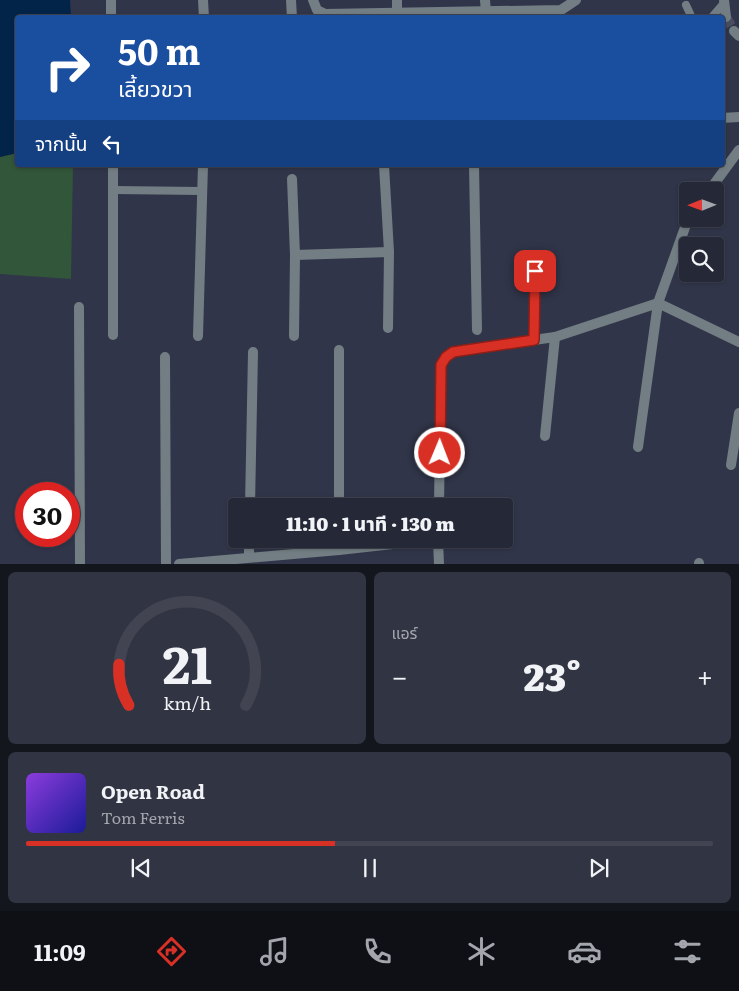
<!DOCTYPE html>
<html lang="th">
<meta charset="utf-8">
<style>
body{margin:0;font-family:Literata,"Noto Sans Thai",serif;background:#313442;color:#f1f3f6;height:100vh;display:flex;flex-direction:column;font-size:19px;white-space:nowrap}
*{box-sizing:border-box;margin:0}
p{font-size:16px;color:#a3a6ad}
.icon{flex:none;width:28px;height:28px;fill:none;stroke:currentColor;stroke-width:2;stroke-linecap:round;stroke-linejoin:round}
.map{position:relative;height:564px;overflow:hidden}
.details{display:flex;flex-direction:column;gap:8px;padding:8px;background:#14161e;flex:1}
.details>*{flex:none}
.top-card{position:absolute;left:15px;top:15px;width:710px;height:152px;border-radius:5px;box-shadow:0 1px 4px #0004,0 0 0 1px #424452;background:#1a4fa0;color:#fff;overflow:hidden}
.needle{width:32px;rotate:269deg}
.tools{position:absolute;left:679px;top:182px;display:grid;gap:10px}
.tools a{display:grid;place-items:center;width:45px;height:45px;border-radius:5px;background:#252837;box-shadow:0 1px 4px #0004,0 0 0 1px #424452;font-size:25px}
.speed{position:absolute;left:15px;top:482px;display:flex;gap:10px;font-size:25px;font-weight:700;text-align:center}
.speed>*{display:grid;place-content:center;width:65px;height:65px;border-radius:50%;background:#252837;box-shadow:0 1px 4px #0004,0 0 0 1px #424452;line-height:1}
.speed .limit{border:8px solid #d22;background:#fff;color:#111}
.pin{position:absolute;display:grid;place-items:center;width:42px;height:42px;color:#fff;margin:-21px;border-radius:10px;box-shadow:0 2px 8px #0006}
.me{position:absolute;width:55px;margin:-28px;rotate:1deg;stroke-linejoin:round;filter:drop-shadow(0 0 4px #0008)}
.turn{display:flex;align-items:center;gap:18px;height:105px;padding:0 20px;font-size:22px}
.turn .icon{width:65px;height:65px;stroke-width:2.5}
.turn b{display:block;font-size:35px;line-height:42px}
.then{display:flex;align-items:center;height:48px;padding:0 20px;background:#0003;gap:10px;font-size:19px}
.big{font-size:38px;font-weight:800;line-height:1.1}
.details .card{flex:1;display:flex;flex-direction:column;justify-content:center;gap:8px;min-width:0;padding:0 18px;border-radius:8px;background:#313442}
.details .dial{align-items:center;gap:0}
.dial svg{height:130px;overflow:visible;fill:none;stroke:#424452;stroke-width:7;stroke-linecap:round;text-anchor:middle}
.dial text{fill:#f1f3f6;stroke:none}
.song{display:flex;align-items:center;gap:15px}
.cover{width:60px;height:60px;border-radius:8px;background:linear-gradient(135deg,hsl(270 70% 55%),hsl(240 70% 35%))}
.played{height:5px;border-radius:2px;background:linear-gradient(90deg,#d93025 45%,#424452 45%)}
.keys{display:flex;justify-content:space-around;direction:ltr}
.heat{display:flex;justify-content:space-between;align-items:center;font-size:28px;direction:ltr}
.details .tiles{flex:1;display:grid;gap:8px;grid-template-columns:1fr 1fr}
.card:last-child{grid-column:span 2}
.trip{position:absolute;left:228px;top:498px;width:285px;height:50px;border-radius:5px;background:#252837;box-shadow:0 1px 4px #0004,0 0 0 1px #424452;font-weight:800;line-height:50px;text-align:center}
.tabs{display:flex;height:80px;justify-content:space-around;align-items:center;background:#0f1016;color:#a3a6ad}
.tabs .icon{width:35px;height:35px}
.tabs .current{color:#d93025}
.tabs b{font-size:22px;color:#f1f3f6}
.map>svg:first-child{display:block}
.green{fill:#325639}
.water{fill:#032449}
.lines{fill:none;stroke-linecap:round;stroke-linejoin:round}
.street-tunnel{stroke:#4a4d60;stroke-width:10;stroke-dasharray:10 5;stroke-linecap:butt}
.lane{stroke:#727e83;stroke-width:8}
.street{stroke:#727e83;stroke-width:10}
.route-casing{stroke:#8d1f18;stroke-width:12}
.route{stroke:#d93025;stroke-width:9}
</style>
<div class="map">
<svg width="739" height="564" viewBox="0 0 739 564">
<rect width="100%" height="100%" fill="#313549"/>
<path class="green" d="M17,153L18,165H73L71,279L0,274V157Z"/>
<path class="water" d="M0,0H70L71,17L18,18L17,153L0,157Z"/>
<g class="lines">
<path class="street-tunnel" d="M726,17L734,31"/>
<g class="lane">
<path d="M686,5L692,18"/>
<path d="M711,18L724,3"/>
<path d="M113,190L201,191"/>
</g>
<g class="street">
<path d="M111,0V18"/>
<path d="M203,0L204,18"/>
<path d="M291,0L292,18"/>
<path d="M313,0L317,10L325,14L561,10L576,0"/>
<path d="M485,0L486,12"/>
<path d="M724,0L726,17"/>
<path d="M397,13V0"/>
<path d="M734,31L739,36"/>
<path d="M722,118L739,117"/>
<path d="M384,165L389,252L388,328"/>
<path d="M474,165L477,330"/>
<path d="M292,179L295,255L294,336"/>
<path d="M709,191L739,150"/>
<path d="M295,255L389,252"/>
<path d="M79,307L80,564"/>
<path d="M113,335V165"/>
<path d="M198,336L203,165"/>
<path d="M534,340L535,271"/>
<path d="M165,357L166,564"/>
<path d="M545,436L555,337"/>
<path d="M638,447L658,303L739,342"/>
<path d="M731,465L739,413"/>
<path d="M250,506L253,352"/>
<path d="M339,506V350"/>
<path d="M439,506L441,365C447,355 452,352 463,350L555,337L658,303L688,219"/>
<path d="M438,540L439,564"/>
<path d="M339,550V539"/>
<path d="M249,557V539"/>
<path d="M179,564L339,550L438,539"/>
<path d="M699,564V563"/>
</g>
</g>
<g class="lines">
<defs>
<path id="route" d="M440,453L441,365L446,357L453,352L534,340L535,271"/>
</defs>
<use href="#route" class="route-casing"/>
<use href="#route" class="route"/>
</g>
</svg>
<div class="tools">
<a><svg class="needle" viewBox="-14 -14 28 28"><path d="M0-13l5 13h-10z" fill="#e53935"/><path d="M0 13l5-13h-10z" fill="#a3a6ad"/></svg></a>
<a><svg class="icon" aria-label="search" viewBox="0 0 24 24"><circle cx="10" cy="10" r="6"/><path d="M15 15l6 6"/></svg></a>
</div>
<div class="speed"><div class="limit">30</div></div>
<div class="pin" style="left:535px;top:271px;background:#d93025"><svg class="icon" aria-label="arrive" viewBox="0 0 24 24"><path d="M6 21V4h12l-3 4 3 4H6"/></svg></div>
<svg class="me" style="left:440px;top:453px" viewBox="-20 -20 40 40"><circle r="17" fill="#d93025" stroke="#fff" stroke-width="3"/><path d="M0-11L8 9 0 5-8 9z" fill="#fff"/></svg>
<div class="trip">11:10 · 1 นาที · 130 m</div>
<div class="top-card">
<div class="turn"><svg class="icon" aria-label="right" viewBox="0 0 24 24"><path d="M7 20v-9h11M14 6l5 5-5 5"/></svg><div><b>50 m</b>เลี้ยวขวา</div></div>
<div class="then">จากนั้น<svg class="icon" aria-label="left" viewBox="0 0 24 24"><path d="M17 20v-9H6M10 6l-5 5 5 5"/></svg></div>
</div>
</div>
<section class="details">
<div class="tiles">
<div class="card dial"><svg viewBox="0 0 100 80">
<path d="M14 69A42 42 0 1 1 86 69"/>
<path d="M14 69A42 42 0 0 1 8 44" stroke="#d93025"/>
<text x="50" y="56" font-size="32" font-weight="700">21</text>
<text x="50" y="72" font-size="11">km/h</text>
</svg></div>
<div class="card"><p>แอร์</p>
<div class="heat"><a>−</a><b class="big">23°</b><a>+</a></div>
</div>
<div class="card">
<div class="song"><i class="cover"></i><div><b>Open Road</b><p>Tom Ferris</p></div></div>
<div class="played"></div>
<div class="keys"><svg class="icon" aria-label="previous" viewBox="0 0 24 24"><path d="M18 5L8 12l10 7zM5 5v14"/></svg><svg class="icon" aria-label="pause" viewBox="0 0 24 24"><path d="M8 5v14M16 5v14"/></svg><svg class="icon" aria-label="next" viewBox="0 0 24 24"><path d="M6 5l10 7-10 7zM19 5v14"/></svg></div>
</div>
</div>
</section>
<nav class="tabs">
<b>11:09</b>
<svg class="icon current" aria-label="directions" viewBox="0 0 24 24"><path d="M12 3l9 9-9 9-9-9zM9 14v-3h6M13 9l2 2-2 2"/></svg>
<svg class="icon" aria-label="music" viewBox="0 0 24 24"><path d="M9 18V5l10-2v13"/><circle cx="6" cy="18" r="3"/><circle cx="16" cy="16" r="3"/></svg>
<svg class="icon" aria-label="phone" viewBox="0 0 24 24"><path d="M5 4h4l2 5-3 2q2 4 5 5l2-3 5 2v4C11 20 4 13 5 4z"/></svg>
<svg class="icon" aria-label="climate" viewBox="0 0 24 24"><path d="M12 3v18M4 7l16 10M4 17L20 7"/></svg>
<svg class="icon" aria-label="car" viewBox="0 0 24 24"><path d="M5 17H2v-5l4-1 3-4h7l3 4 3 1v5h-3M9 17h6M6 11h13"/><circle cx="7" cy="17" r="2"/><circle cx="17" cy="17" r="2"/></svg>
<svg class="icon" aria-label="filters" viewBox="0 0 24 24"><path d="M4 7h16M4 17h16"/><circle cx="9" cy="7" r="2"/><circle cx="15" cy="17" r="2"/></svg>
</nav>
